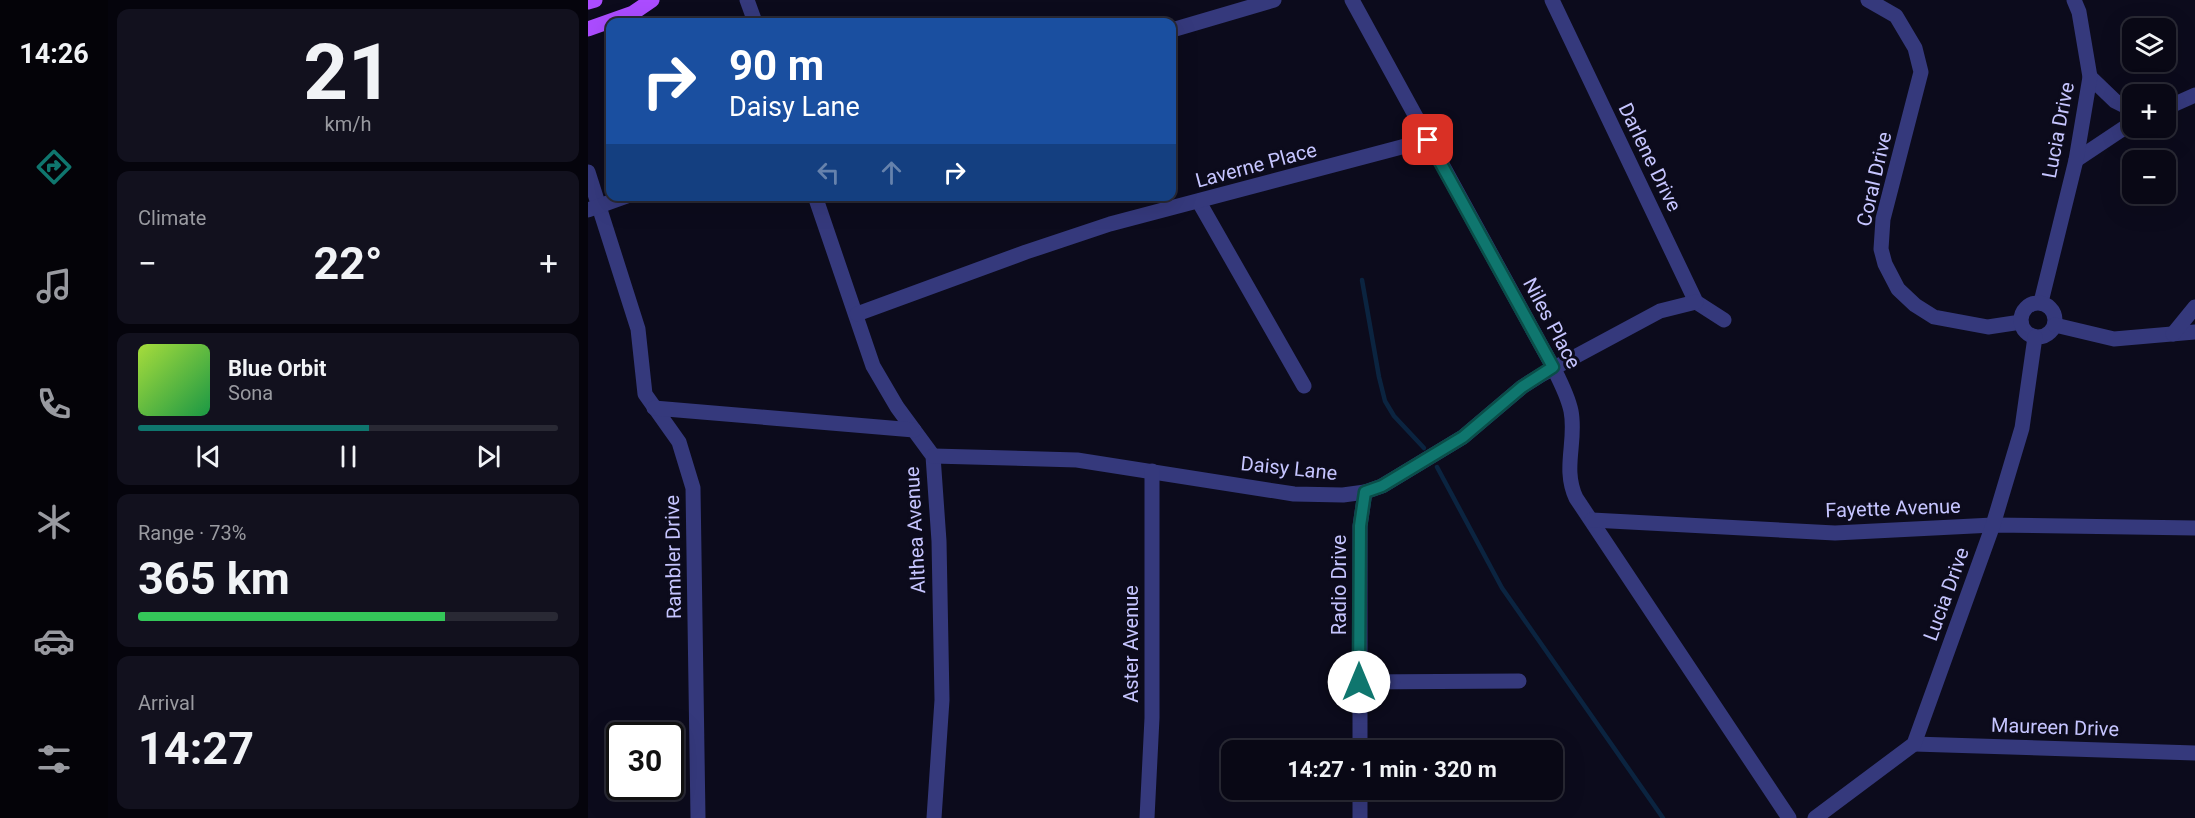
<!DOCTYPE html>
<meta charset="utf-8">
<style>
body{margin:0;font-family:Roboto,sans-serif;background:#12111e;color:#f1f3f6;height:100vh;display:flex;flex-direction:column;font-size:22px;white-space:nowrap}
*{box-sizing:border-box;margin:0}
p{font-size:20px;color:#999aa0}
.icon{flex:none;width:33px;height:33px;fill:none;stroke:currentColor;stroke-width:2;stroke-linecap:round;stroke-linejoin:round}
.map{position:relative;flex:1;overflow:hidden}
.drawer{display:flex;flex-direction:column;gap:9px;padding:9px;background:#05040c;width:480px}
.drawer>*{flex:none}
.hud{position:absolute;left:18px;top:18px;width:570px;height:183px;border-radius:12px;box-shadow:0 6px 24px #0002,0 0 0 2px #292934;background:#1a4fa0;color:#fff;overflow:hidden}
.tools{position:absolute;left:1534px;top:18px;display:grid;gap:12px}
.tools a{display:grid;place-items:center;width:54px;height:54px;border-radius:12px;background:#090815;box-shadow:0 6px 24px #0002,0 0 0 2px #292934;font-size:30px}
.speed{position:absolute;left:18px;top:722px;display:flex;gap:12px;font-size:30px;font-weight:700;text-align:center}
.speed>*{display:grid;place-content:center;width:78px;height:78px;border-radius:50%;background:#090815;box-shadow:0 6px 24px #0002,0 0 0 2px #292934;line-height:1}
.speed .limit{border:3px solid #111;border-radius:9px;background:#fff;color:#111}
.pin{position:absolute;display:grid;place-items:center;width:51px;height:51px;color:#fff;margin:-26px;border-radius:12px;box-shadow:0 3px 9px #0006}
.me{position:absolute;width:66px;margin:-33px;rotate:0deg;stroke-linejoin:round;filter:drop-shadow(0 0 4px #0008)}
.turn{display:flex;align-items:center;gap:21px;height:126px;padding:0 24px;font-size:27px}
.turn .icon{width:78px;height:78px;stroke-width:2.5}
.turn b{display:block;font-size:42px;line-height:51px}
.lanes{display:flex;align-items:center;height:57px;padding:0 24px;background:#0003;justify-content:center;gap:30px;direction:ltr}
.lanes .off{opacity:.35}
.big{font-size:45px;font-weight:700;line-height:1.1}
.drawer .tile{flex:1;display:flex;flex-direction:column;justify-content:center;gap:9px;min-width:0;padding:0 21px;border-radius:12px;background:#12111e}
.drawer .dial{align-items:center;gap:0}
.dial b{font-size:78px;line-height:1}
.song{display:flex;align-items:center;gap:18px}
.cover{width:72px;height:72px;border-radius:9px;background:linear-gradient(135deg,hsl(80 70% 55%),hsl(140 70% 35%))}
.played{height:6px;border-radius:3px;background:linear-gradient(90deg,#0f766e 55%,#292934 55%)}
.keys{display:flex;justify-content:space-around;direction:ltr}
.heat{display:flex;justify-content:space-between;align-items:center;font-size:33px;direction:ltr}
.charge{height:9px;border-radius:4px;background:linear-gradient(90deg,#34c759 73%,#292934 0)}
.trip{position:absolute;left:633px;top:740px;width:342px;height:60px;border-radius:12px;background:#090815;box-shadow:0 6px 24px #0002,0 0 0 2px #292934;font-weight:700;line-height:60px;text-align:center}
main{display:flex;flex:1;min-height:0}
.menu{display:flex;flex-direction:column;width:108px;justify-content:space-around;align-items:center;background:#040308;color:#999aa0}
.menu .icon{width:42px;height:42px}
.menu .active{color:#0f766e}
.menu b{font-size:27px;color:#f1f3f6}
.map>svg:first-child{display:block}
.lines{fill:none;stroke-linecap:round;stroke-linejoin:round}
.stream{stroke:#0b2440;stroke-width:4.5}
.minor{stroke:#35397c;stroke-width:15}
.major{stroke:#ab4cff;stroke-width:15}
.route-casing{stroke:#0a4d48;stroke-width:15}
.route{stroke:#0f766e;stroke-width:10}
.labels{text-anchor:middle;stroke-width:6;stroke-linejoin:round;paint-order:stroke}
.street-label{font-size:20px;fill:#c6c5ff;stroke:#0c0b1c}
</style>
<main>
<nav class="menu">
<b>14:26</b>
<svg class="icon active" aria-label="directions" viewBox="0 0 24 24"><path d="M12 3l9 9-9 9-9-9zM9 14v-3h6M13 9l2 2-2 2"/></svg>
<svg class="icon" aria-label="music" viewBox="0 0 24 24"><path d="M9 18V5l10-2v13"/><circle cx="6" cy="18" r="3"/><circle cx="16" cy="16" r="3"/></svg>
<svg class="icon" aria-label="phone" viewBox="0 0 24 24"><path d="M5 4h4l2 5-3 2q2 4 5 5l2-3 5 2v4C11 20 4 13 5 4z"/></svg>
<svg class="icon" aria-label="climate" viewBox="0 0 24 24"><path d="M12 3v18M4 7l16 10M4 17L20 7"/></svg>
<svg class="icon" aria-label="car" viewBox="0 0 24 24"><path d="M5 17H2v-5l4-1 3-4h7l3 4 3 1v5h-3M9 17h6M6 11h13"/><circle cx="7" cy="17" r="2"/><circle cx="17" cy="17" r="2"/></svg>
<svg class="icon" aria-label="filters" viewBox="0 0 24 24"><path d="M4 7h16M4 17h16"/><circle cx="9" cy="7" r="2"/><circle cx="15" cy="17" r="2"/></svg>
</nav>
<section class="drawer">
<div class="tile dial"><b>21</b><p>km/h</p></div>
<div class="tile"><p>Climate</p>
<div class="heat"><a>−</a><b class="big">22°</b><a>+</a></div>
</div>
<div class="tile">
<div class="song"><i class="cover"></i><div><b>Blue Orbit</b><p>Sona</p></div></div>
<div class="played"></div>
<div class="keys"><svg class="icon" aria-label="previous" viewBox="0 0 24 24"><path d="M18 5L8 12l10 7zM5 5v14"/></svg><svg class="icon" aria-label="pause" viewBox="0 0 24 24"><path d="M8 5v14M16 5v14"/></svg><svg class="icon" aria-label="next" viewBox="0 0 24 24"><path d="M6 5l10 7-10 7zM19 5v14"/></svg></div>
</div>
<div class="tile"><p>Range · 73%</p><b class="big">365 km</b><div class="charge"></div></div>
<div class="tile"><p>Arrival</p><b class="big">14:27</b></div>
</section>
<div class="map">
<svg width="1607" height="818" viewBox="0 0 1607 818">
<rect width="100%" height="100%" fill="#0c0b1c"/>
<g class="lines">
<g class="stream">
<path d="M774,280L791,377L797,401L806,416L836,448"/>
<path d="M849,467L914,588L1075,818"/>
</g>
<g class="minor">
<path d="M159,0L167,22"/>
<path d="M764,0L965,367C972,381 980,396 983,411C989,441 974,468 988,498L1201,818"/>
<path d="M964,0L1108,302L1136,320"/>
<path d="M1280,0L1308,16L1327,48L1333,72L1295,219L1293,249L1297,264L1310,289L1327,305L1346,317L1400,327L1433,322"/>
<path d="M584,30L686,0"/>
<path d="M1502,77L1527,101L1545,110"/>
<path d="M1578,108L1607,95"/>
<path d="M1488,160L1545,122"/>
<path d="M0,172L50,329L57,394L91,442L105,488L110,818"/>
<path d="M227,196L285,366L309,407L345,456L351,541L354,700L346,818"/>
<path d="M611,202L716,386"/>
<path d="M0,210L39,196"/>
<path d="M1453,302L1488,160L1502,77L1491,12L1486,0"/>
<circle cx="1450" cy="320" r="17"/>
<path d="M269,314L438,252L522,224L840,140"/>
<path d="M1467,325L1526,339L1607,332"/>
<path d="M1585,334L1607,307"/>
<path d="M66,408L326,430"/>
<path d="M345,456L489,460L706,494L755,495L777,492L794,486L875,437L934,387L953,375L1072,311L1108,302"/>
<path d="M1004,520L1247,533L1405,525L1607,528"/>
<path d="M771,682L931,681"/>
<path d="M1326,744L1607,753"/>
<path d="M772,750V526L777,492"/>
<path d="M772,789V818"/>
<path d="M559,818L564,718V471"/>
<path d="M1227,818L1326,744L1405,525L1434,428L1447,337"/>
</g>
<g class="major">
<path d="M0,2L7,0"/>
<path d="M0,29L45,13L64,0"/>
</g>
</g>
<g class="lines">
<defs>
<path id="route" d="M771,682L772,526L777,492L794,486L875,437L934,387L965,367L840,140"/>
</defs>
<use href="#route" class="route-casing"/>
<use href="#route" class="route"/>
</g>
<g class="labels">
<g class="street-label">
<text transform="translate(1470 130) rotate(-79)" y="7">Lucia Drive</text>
<text transform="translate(1062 157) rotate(64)" y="7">Darlene Drive</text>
<text transform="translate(668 165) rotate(-15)" y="7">Laverne Place</text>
<text transform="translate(1286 179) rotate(-77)" y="7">Coral Drive</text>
<text transform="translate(964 323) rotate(62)" y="7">Niles Place</text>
<text transform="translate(701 468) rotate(6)" y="7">Daisy Lane</text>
<text transform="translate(1305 508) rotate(-2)" y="7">Fayette Avenue</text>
<text transform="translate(327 530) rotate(-93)" y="7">Althea Avenue</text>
<text transform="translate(85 557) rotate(-91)" y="7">Rambler Drive</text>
<text transform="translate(751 585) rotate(-90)" y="7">Radio Drive</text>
<text transform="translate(1358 594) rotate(-70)" y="7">Lucia Drive</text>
<text transform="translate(543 644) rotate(-90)" y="7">Aster Avenue</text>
<text transform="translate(1467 727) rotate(2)" y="7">Maureen Drive</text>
</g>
</g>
</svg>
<div class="tools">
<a><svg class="icon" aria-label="layers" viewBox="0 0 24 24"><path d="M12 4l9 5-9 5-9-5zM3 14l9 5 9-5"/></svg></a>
<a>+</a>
<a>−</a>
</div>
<div class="speed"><div class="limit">30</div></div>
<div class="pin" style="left:840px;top:140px;background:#d93025"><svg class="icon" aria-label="arrive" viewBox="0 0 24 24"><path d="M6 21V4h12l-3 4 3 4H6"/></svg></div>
<svg class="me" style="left:771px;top:682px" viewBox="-20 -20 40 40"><circle r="19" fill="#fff"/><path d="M0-13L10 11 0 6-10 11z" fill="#0f766e"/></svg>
<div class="trip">14:27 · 1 min · 320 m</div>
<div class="hud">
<div class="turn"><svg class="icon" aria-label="right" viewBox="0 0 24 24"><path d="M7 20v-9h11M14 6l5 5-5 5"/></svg><div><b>90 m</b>Daisy Lane</div></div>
<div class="lanes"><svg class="icon off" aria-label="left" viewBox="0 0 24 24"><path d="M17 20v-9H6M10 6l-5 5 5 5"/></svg><svg class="icon off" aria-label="ahead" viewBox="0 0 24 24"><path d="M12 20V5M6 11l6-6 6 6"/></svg><svg class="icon" aria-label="right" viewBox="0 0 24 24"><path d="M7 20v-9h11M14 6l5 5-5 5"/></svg></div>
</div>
</div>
</main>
